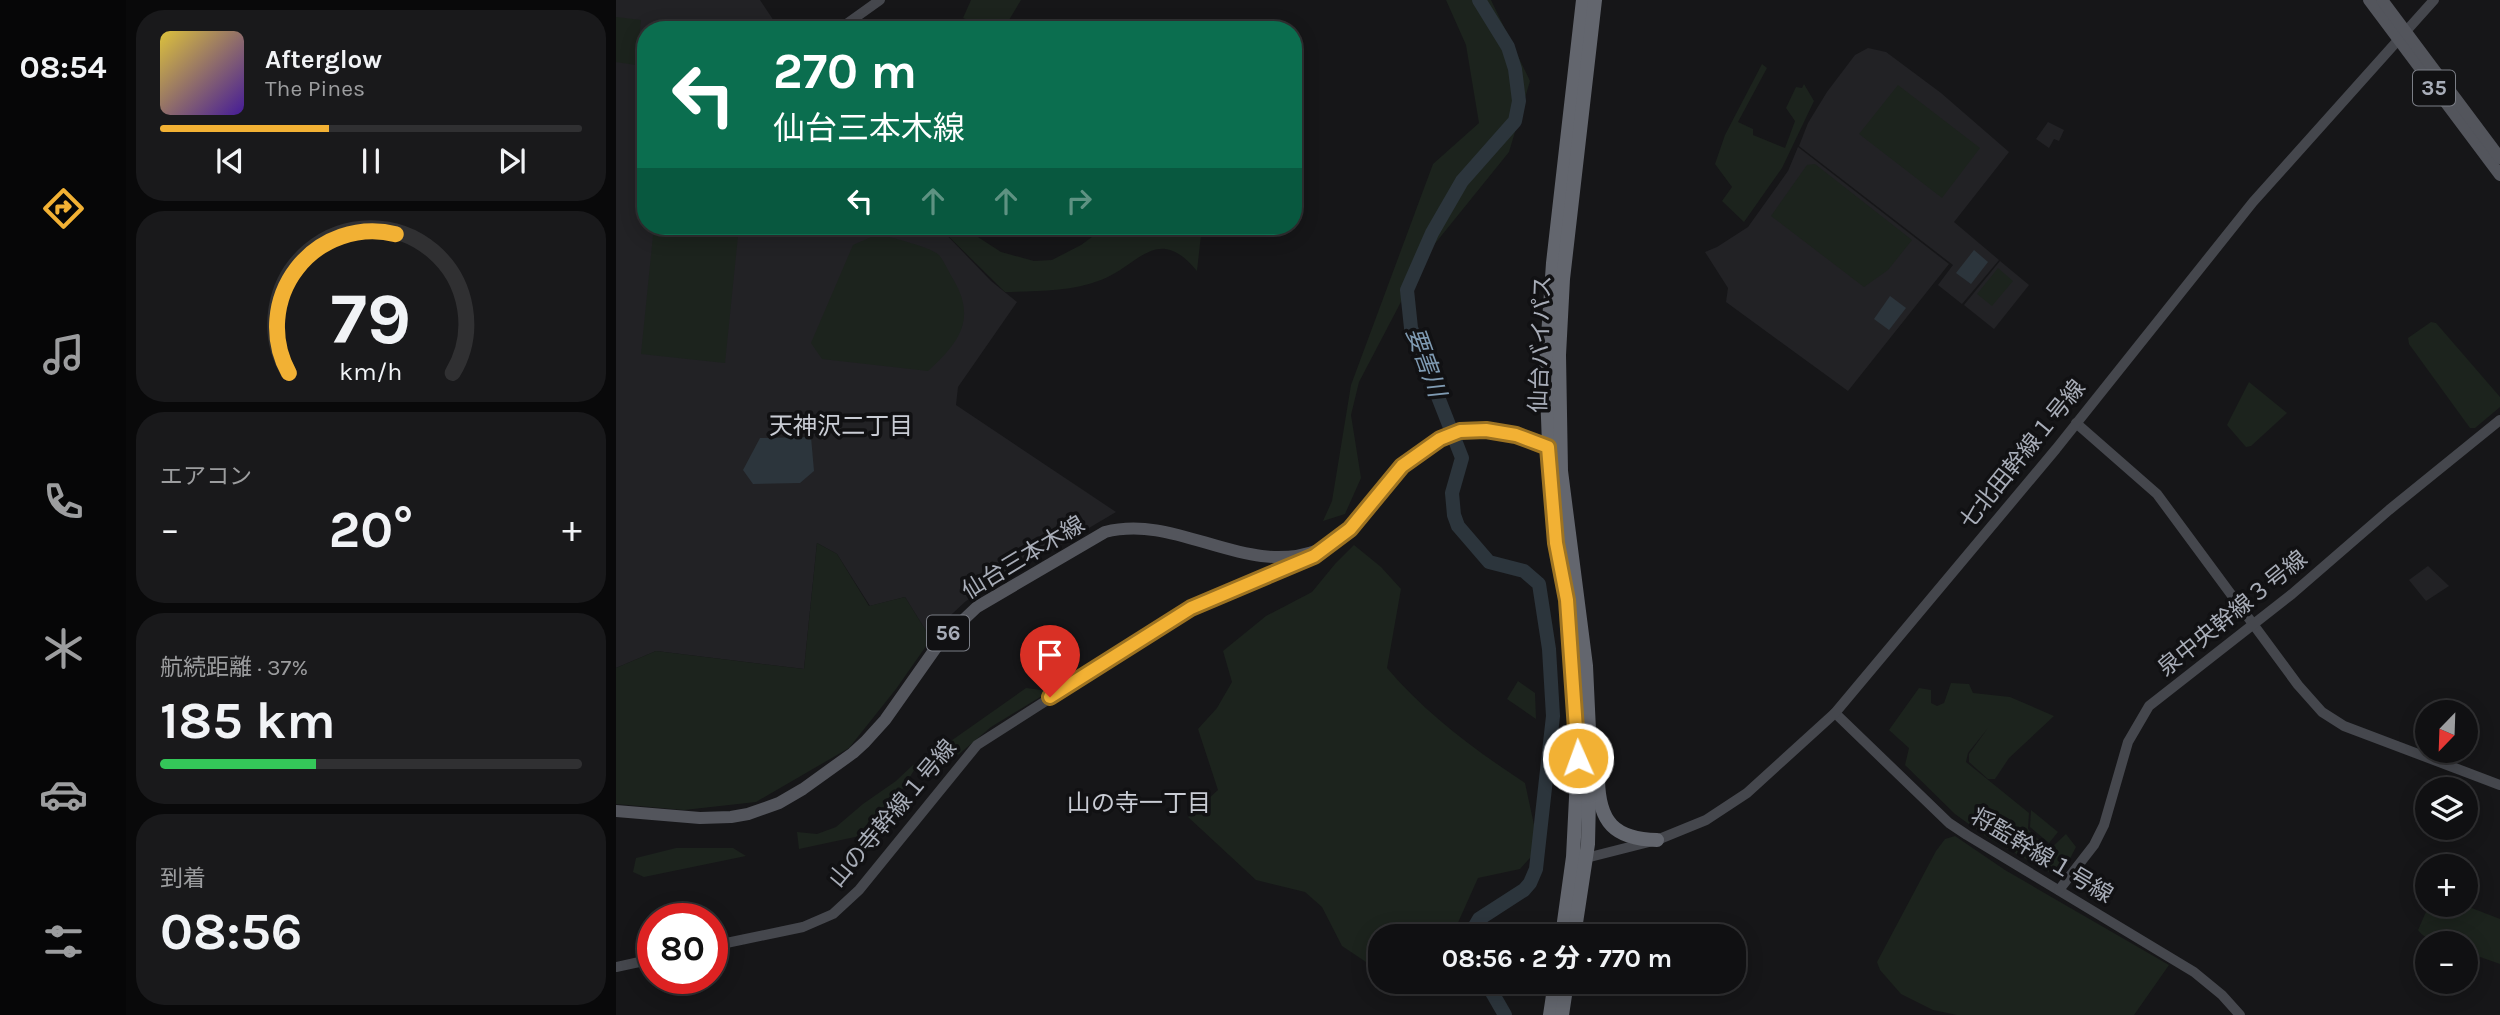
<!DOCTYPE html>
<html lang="ja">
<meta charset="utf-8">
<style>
body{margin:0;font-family:Karla,"Noto Sans JP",sans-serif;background:#19191b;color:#f1f3f6;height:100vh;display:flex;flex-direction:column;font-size:26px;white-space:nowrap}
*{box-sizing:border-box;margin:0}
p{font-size:23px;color:#9c9d9f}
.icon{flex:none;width:38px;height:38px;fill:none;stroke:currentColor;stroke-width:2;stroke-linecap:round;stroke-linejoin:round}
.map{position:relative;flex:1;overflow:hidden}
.drawer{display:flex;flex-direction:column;gap:10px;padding:10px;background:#09090a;width:490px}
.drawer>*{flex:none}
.banner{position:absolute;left:21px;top:21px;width:665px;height:214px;border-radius:28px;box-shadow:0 4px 18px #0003,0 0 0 2px #303032;background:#0b6e4f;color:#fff;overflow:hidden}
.needle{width:46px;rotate:203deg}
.tools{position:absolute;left:1799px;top:700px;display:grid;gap:14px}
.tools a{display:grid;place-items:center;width:63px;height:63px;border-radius:50%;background:#101012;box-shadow:0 4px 18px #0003,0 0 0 2px #303032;font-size:35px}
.speed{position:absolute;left:21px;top:903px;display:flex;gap:14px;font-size:35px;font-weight:700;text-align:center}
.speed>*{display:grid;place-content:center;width:91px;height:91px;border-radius:50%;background:#101012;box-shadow:0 4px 18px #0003,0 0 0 2px #303032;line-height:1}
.speed .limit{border:10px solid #d22;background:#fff;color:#111}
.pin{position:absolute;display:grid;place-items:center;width:60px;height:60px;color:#fff;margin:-72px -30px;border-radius:50% 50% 50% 0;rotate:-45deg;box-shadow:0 0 7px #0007}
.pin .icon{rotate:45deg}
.me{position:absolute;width:77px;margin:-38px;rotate:358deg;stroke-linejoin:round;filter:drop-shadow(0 0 5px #0008)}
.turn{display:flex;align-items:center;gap:24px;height:147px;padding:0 21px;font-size:32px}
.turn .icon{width:91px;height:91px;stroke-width:2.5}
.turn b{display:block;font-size:49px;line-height:60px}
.lanes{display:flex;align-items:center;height:66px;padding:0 21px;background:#0003;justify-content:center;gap:35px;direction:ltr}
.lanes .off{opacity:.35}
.big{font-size:52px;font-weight:700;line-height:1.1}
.drawer .card{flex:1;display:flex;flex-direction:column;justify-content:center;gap:10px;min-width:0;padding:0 24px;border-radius:28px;background:#19191b}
.drawer .dial{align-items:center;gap:0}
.dial svg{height:182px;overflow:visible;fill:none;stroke:#303032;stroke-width:7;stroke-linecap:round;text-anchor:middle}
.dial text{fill:#f1f3f6;stroke:none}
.song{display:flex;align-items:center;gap:21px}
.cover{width:84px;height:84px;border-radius:10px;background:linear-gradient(135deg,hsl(50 70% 55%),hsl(260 70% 35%))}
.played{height:7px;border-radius:4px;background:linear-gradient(90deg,#f2b134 40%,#303032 40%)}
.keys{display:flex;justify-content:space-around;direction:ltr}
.heat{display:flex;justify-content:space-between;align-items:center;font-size:38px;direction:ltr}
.charge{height:10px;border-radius:5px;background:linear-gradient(90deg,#34c759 37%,#303032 0)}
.trip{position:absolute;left:752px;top:924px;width:378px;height:70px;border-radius:28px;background:#101012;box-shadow:0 4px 18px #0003,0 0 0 2px #303032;font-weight:700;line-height:70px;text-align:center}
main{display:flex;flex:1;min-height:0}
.tabs{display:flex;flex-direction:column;width:126px;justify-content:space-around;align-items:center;background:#060607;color:#9c9d9f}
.tabs .icon{width:49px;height:49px}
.tabs .current{color:#f2b134}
.tabs b{font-size:32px;color:#f1f3f6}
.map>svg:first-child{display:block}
.built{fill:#222225}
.green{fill:#1c231d}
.water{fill:#2c353c}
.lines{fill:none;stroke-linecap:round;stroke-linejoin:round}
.river{stroke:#2c353c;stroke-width:14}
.secondary{stroke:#45474d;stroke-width:10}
.primary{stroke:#53555c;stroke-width:12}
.highway{stroke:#63666e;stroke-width:14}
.route-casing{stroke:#9d7322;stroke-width:18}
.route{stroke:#f2b134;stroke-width:12}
.labels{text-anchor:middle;stroke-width:7;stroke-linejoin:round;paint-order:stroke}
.shield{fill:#111113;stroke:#7b7e86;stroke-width:2}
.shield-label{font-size:21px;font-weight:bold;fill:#a8adb8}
.street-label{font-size:23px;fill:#a8adb8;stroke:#111113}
.water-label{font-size:24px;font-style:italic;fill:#7f9bb3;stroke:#111113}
.neighbourhood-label{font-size:24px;fill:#c9ccd4;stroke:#111113}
</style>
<main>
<nav class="tabs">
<b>08:54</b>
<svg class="icon current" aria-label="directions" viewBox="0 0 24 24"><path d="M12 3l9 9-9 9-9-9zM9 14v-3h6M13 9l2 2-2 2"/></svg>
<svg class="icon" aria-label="music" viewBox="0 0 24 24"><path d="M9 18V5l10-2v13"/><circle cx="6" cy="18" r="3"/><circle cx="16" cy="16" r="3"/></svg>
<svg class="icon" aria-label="phone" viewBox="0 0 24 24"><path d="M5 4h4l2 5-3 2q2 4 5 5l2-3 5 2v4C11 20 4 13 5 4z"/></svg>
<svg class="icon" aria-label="climate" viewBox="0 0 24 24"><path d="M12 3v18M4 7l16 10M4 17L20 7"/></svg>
<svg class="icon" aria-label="car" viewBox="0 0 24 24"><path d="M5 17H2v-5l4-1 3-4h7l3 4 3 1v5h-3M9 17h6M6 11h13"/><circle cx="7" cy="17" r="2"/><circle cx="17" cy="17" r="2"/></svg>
<svg class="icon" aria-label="filters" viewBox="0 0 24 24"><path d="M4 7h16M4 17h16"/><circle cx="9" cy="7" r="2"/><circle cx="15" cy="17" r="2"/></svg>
</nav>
<section class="drawer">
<div class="card">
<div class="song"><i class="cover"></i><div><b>Afterglow</b><p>The Pines</p></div></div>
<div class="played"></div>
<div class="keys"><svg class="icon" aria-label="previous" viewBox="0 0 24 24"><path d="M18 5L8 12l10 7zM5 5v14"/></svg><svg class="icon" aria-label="pause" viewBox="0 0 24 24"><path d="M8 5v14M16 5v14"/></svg><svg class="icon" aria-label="next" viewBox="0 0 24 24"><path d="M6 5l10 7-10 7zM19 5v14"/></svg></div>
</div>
<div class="card dial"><svg viewBox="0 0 100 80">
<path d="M14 69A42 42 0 1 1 86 69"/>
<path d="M14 69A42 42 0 0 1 61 8" stroke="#f2b134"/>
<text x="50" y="56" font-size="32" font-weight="700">79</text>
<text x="50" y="72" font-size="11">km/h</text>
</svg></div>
<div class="card"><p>エアコン</p>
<div class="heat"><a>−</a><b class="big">20°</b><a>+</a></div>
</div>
<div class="card"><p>航続距離 · 37%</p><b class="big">185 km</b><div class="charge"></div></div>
<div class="card"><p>到着</p><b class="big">08:56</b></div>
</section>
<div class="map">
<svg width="1884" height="1015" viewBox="0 0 1884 1015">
<rect width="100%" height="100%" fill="#161618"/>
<g class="built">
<path d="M0,0H144L164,30H30V226H322L375,281L401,302L342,387L340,405L500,512L350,601L324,625L315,639L289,597L254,606L221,554L201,543L188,669L40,651L0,668Z"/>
<path d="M1252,48L1270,52L1325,93L1393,152L1338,222L1383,260L1346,304L1322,285L1337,265L1183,146L1192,123L1211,92L1239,55Z"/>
<path d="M1432,122L1448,130L1443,141L1438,139L1433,148L1420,139Z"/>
<path d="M1182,147L1333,264L1232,391L1110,302L1112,288L1089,252L1101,247L1132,227L1172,171Z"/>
<path d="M1384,261L1413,285L1378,329L1348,305Z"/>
<path d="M1812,566L1833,586L1810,601L1793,580Z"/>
</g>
<g class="green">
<path d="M355,0H405L387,30H374L347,18Z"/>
<path d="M830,0H875L914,81L893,152L809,256L743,382L735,415L745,478L729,514L707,521L716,501L735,385L817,164L863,123L850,45Z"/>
<path d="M0,17L25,20L20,65L0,62Z"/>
<path d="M1146,64L1151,68L1122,122L1137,129V135L1169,148L1179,121L1170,108L1180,87L1186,88L1188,84L1198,101L1166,168L1128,222L1106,201L1116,187L1099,164L1109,135Z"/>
<path d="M1282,85L1364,148L1326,198L1243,134Z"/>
<path d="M1199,164L1296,240L1272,270L1248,287L1155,216L1191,165Z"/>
<path d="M38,226H123L109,363L25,354Z"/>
<path d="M322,226H345L385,252L418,261L436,260L465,245L491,226H586L581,271C541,223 524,265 485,280C454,292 421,291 389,292Z"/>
<path d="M262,234C275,238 313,246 323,255C328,261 333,272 337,279C361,319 343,343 312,371L206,359L195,343L237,245Z"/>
<path d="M1382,268L1397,281L1376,306L1361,294Z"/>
<path d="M1815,322L1820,323L1884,397V407L1859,428H1854L1793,344L1792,338Z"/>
<path d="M1633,382L1671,413L1635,446L1630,447L1611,425Z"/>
<path d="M201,543L221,554L253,606L289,597L315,639L280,689L233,748L140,802L68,810L0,804V668L40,651L188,669Z"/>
<path d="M738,545L765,567L785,589L771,668C810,714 859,750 909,783L923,848L904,869L862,878L836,936H765V972L726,946L706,907L689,892L640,880L572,817L602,790L582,729L601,708L616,682L607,651L650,616L696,592L719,564Z"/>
<path d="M902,681L919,693L920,719L891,699Z"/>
<path d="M1335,683L1353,684L1357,693L1394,697L1438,716L1393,758L1379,779H1372L1353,762V754L1372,728L1352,753L1350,762L1413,813L1412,829L1433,850L1450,834L1460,847L1444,878L1372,838L1339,814L1289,765L1293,748L1273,730L1303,688L1315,690V703L1321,706L1328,703Z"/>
<path d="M410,688L434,691L375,727L342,755L332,743Z"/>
<path d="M297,765L300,767L284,793L253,834L183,849L181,832L201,834L220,827L247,804L280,781Z"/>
<path d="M1415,810L1442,832L1433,843L1414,827Z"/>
<path d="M1339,836L1389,870L1553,965L1518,1015H1341L1317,1010L1285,994L1264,970L1261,962L1320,851L1329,839Z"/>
<path d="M60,848H117L130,856L28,877L17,872L20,858Z"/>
<path d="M1813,905H1848L1884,919V964L1850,952V943C1834,943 1813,945 1802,930Z"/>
</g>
<g class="water">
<path d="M1358,250L1372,262L1355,284L1340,273Z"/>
<path d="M1274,296L1290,308L1273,330L1258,319Z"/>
<path d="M195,437L198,471L184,483L137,484L127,470L144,438Z"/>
</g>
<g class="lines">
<g class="river">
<path d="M853,936L863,919L908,890L914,883L920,869L937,716L933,649L923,584L908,571L873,562L842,526L838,515L836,493L846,458L795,328L791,290L816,233L846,181L899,121L903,101L899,69L892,47L863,0"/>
<path d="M870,982L889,1015"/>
</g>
<g class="secondary">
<path d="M222,30L264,0"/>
<path d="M1460,423L1541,494L1682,685L1706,712L1728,726L1884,785"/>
<path d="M1219,713L1333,823L1351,835L1578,972L1606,995L1624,1015"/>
<path d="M963,857L970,858L1041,840L1090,820L1131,793L1219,713L1440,449L1637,202L1818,0"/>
<path d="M1443,890L1478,845L1488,825L1512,742L1533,706L1676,594L1773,510L1884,420"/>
<path d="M96,946L187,927L217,914L243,890L361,745L575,608L689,561L703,551"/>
<path d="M0,967L37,959"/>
</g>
<g class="primary">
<path d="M1753,0L1884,175"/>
<path d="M1766,0L1884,158"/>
<path d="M0,811L84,818L115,817L132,814L163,803L187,789L237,753L249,742L269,720L324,642L361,607L489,532C562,513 629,578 702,550C733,539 750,509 769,484C813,429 877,413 939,451"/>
</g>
<g class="highway">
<path d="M982,780C983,822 998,839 1041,840"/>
<path d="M946,936L957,857L962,758L951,600L940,543L934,471L930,365L937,263L967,0"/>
<path d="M958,936L972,844L974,752L970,666L945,471L943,355L947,279L979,0"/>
<path d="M934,1015L939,982"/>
<path d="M946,1015L951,982"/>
</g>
</g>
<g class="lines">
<defs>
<path id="route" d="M434,697L575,608L698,556L734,529L786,466L824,439L844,431L870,430L900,435L932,447L940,543L951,600L962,758"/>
</defs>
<use href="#route" class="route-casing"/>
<use href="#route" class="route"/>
</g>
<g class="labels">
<g class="shield">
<rect x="1797" y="70.5" width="42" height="35" rx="5"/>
<rect x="311" y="615.5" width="42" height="35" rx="5"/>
</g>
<g class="shield-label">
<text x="1818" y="95">35</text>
<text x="332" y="640">56</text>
</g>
<g class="street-label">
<text transform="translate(924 344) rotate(-88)" y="8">仙台バイパス</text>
<text transform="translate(1406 454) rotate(-51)" y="8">七北田幹線１号線</text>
<text transform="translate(407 557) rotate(-31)" y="8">仙台三本木線</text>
<text transform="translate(1616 613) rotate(-39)" y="8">泉中央幹線３号線</text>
<text transform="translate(276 813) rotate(-50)" y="8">山の寺幹線１号線</text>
<text transform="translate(1426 855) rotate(31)" y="8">将監幹線１号線</text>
</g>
<g class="water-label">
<text transform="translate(810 362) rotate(70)" y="8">要害川</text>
</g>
<g class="neighbourhood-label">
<text x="225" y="434">天神沢二丁目</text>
<text x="523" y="811">山の寺一丁目</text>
</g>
</g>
</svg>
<div class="tools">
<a><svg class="needle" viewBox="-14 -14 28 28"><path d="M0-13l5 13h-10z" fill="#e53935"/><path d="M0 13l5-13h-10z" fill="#9c9d9f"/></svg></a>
<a><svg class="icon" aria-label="layers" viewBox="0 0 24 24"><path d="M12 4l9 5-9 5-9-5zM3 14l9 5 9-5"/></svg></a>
<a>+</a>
<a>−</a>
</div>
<div class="speed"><div class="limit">80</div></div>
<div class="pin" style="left:434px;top:697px;background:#d93025"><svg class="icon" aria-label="arrive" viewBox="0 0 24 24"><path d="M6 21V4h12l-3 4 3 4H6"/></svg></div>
<svg class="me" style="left:962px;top:758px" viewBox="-20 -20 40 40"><circle r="17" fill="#f2b134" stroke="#fff" stroke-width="3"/><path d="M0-11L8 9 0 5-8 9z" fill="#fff"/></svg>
<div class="trip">08:56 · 2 分 · 770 m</div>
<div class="banner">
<div class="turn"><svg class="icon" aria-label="left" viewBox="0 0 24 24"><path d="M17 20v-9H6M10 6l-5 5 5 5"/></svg><div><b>270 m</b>仙台三本木線</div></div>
<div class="lanes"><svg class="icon" aria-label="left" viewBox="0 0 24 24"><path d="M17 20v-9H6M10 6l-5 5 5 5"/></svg><svg class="icon off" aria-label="ahead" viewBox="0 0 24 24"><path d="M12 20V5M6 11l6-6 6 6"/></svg><svg class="icon off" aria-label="ahead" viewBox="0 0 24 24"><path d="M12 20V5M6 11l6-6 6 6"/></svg><svg class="icon off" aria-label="right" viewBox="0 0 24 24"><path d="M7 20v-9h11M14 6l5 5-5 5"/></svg></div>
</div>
</div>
</main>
